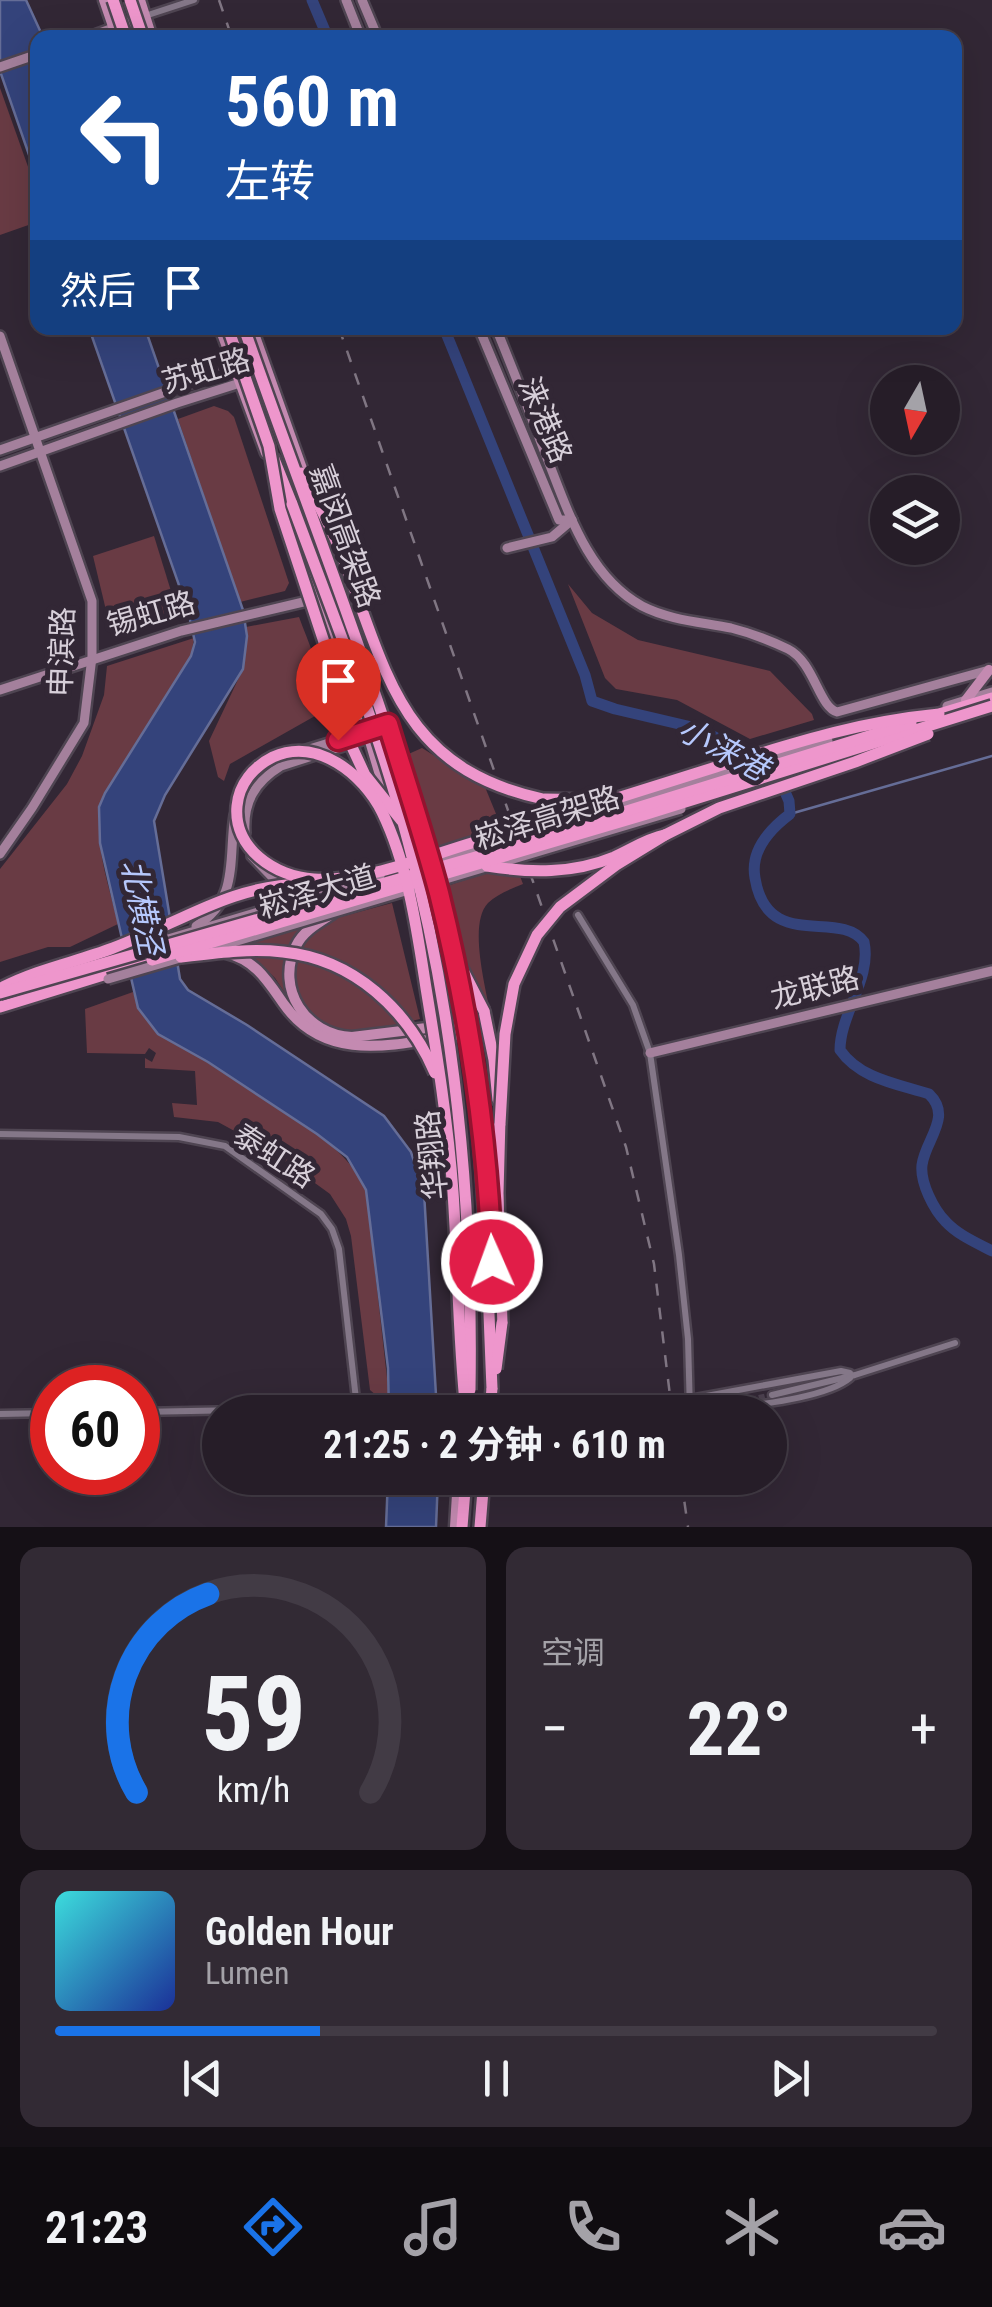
<!DOCTYPE html>
<html lang="zh">
<meta charset="utf-8">
<style>
body{margin:0;font-family:"Roboto Condensed","Noto Sans SC",sans-serif;background:#322a34;color:#f1f3f6;height:100vh;display:flex;flex-direction:column;font-size:38px;white-space:nowrap}
*{box-sizing:border-box;margin:0}
p{font-size:32px;color:#a4a2a8}
.icon{flex:none;width:55px;height:55px;fill:none;stroke:currentColor;stroke-width:2;stroke-linecap:round;stroke-linejoin:round}
.map{position:relative;height:1527px;overflow:hidden}
.details{display:flex;flex-direction:column;gap:20px;padding:20px;background:#151016;flex:1}
.details>*{flex:none}
.hud{position:absolute;left:30px;top:30px;width:932px;height:305px;border-radius:20px;box-shadow:0 10px 40px #0002,0 0 0 2px #423b45;background:#1a4fa0;color:#fff;overflow:hidden}
.needle{width:65px;rotate:189deg}
.tools{position:absolute;left:870px;top:365px;display:grid;gap:20px}
.tools a{display:grid;place-items:center;width:90px;height:90px;border-radius:50%;background:#261d28;box-shadow:0 10px 40px #0002,0 0 0 2px #423b45;font-size:50px}
.speed{position:absolute;left:30px;top:1365px;display:flex;gap:20px;font-size:50px;font-weight:700;text-align:center}
.speed>*{display:grid;place-content:center;width:130px;height:130px;border-radius:50%;background:#261d28;box-shadow:0 10px 40px #0002,0 0 0 2px #423b45;line-height:1}
.speed .limit{border:15px solid #d22;background:#fff;color:#111}
.pin{position:absolute;display:grid;place-items:center;width:85px;height:85px;color:#fff;margin:-102px -42px;border-radius:50% 50% 50% 0;rotate:-45deg;box-shadow:0 0 10px #0007}
.pin .icon{rotate:45deg}
.me{position:absolute;width:110px;margin:-55px;rotate:358deg;stroke-linejoin:round;filter:drop-shadow(0 0 8px #0008)}
.turn{display:flex;align-items:center;gap:35px;height:210px;padding:0 30px;font-size:45px}
.turn .icon{width:130px;height:130px;stroke-width:2.5}
.turn b{display:block;font-size:70px;line-height:85px}
.then{display:flex;align-items:center;height:95px;padding:0 30px;background:#0003;gap:20px;font-size:38px}
.big{font-size:75px;font-weight:700;line-height:1.1}
.details .card{flex:1;display:flex;flex-direction:column;justify-content:center;gap:15px;min-width:0;padding:0 35px;border-radius:20px;background:#322a34}
.details .dial{align-items:center;gap:0}
.dial svg{height:260px;overflow:visible;fill:none;stroke:#423b45;stroke-width:7;stroke-linecap:round;text-anchor:middle}
.dial text{fill:#f1f3f6;stroke:none}
.song{display:flex;align-items:center;gap:30px}
.cover{width:120px;height:120px;border-radius:15px;background:linear-gradient(135deg,hsl(180 70% 55%),hsl(230 70% 35%))}
.played{height:10px;border-radius:5px;background:linear-gradient(90deg,#1a73e8 30%,#423b45 30%)}
.keys{display:flex;justify-content:space-around;direction:ltr}
.heat{display:flex;justify-content:space-between;align-items:center;font-size:55px;direction:ltr}
.details .tiles{flex:1;display:grid;gap:20px;grid-template-columns:1fr 1fr}
.card:last-child{grid-column:span 2}
.trip{position:absolute;left:202px;top:1395px;width:585px;height:100px;border-radius:50px;background:#261d28;box-shadow:0 10px 40px #0002,0 0 0 2px #423b45;font-weight:700;line-height:100px;text-align:center}
.dock{display:flex;height:160px;justify-content:space-around;align-items:center;background:#0f0c10;color:#a4a2a8}
.dock .icon{width:70px;height:70px}
.dock .current{color:#1a73e8}
.dock b{font-size:45px;color:#f1f3f6}
.map>svg:first-child{display:block}
.green{fill:#693b44}
.water{fill:#34437b;stroke:#656d97;stroke-width:2.5}
.lines{fill:none;stroke-linecap:round;stroke-linejoin:round}
.stream{stroke:#656d97;stroke-width:2.5}
.river{stroke:#34437b;stroke-width:11}
.street-tunnel{stroke:#4b404e;stroke-width:6;stroke-dasharray:6 3;stroke-linecap:butt}
.street-casing{stroke:#4f4552;stroke-width:11}
.secondary-casing{stroke:#4f4552;stroke-width:14}
.primary-casing{stroke:#4f4552;stroke-width:15}
.highway-casing{stroke:#4f4552;stroke-width:16}
.street{stroke:#847788;stroke-width:6}
.secondary{stroke:#a4809c;stroke-width:9}
.primary{stroke:#c48ab1;stroke-width:10}
.highway{stroke:#ee96cc;stroke-width:11}
.rail{stroke:#807683;stroke-width:2.5;stroke-dasharray:12 12;stroke-linecap:butt}
.secondary-bridge-casing{stroke:#4f4552;stroke-width:14;stroke-linecap:butt}
.highway-bridge-casing{stroke:#4f4552;stroke-width:16;stroke-linecap:butt}
.secondary-bridge{stroke:#a4809c;stroke-width:9}
.highway-bridge{stroke:#ee96cc;stroke-width:11}
.route-casing{stroke:#92132f;stroke-width:25}
.route{stroke:#e11d48;stroke-width:18}
.labels{text-anchor:middle;stroke-width:10;stroke-linejoin:round;paint-order:stroke}
.street-label{font-size:30px;fill:#d7cfd9;stroke:#322735}
.water-label{font-size:32px;font-style:italic;fill:#b6c8fc;stroke:#322735}
</style>
<div class="map">
<svg width="992" height="1527" viewBox="0 0 992 1527">
<rect width="100%" height="100%" fill="#322735"/>
<g class="green">
<path d="M0,88L37,192V222L0,235Z"/>
<path d="M214,406L228,411L234,417L289,583L285,591L240,602L178,419Z"/>
<path d="M154,536L179,617L118,634L111,631L93,556Z"/>
<path d="M568,584L592,613L638,640L770,671L812,714L814,720L750,739L677,700L616,689L605,678Z"/>
<path d="M299,617C311,650 328,681 315,716L230,764L224,781L218,777L209,741L243,669L246,627Z"/>
<path d="M194,638L191,656L105,793C89,834 109,883 118,924L70,947H48L0,962V869L67,784L82,756L104,695L107,666Z"/>
<path d="M422,748L485,787L501,826L433,851L404,756Z"/>
<path d="M515,863L523,884C511,889 497,894 488,903C468,924 486,987 490,1013L481,1024L473,1027L444,887Z"/>
<path d="M392,903L420,1019C375,1029 330,1047 299,1000L290,1001L275,978L240,944Z"/>
<path d="M133,992C144,1029 172,1041 204,1060C250,1088 347,1141 366,1190L389,1396H377L370,1390L351,1236L346,1219L330,1194L271,1151L218,1122L174,1117L172,1103L197,1105L195,1071L145,1068V1058L152,1062L156,1053L149,1048L145,1054L87,1053L85,1009Z"/>
</g>
<g class="water">
<path d="M0,0H26L43,37L38,38L37,178L0,71Z"/>
<path d="M89,328H145L243,610L247,636L243,669L165,795L154,821L180,979L188,990L247,1025L384,1116L411,1152L424,1192L437,1412H389L388,1368L366,1190L347,1157L317,1134L208,1062L158,1034L138,1008L100,843L99,807L105,793L191,656L195,642L187,608Z"/>
<path d="M388,1478H438L436,1527H386Z"/>
</g>
<g class="lines">
<path class="stream" d="M790,814L992,756"/>
<g class="river">
<path d="M312,0L328,38"/>
<path d="M444,328L585,675L592,701L615,709L696,728L756,757L775,769L789,801L790,814C770,829 750,851 755,878C767,953 839,908 864,942C872,978 840,1014 840,1050C860,1079 898,1084 929,1094C953,1117 925,1140 922,1165C920,1183 934,1210 946,1222C958,1235 977,1243 992,1251"/>
</g>
<path class="street-tunnel" d="M634,1411L720,1407L772,1395"/>
<defs>
<g id="street">
<path d="M145,16L194,0"/>
<path d="M578,915L633,1005L650,1053L679,1255L688,1339L690,1412"/>
<path d="M0,1134L179,1137L225,1146L321,1214L332,1229L339,1249L357,1408"/>
<path d="M772,1395L855,1375L955,1343"/>
<path d="M690,1399L841,1371L850,1373"/>
<path d="M138,1412L357,1408L442,1412"/>
<path d="M584,1412L634,1411"/>
<path d="M705,1412C741,1406 824,1400 850,1378"/>
<path d="M0,1414L52,1413"/>
</g>
<g id="secondary">
<path d="M346,0L361,38"/>
<path d="M362,0L378,38"/>
<path d="M86,38L140,18"/>
<path d="M0,67L38,54"/>
<path d="M479,328L559,520H572"/>
<path d="M496,328C512,367 528,408 543,448C566,504 585,575 642,606C669,620 701,622 731,628C751,633 769,640 788,649C814,662 819,707 837,712L989,670"/>
<path d="M0,336L92,601V657L84,723L32,808L0,854"/>
<path d="M0,450L234,368L263,377"/>
<path d="M0,466L177,403L240,383L268,380"/>
<path d="M507,548L552,537L572,520"/>
<path d="M0,690L181,631L316,599"/>
<path d="M947,706L992,692"/>
<path d="M828,741L860,732"/>
<path d="M303,751L374,729"/>
<path d="M245,833C243,802 255,782 281,766L390,731"/>
<path d="M252,856L272,877L286,884"/>
<path d="M196,926C240,900 228,857 235,815"/>
<path d="M168,939L338,888"/>
<path d="M96,959L139,947"/>
<path d="M650,1053L992,971"/>
</g>
<g id="primary">
<path d="M104,0L117,38"/>
<path d="M140,0L152,38"/>
<path d="M220,328L266,453"/>
<path d="M252,328L305,477"/>
<path d="M282,498L367,731L405,860"/>
<path d="M318,512L345,591"/>
<path d="M966,700L989,670"/>
<path d="M332,914C318,923 303,931 296,946C275,989 306,1035 352,1037L468,1023"/>
<path d="M423,940L448,1076"/>
<path d="M226,953C255,960 267,980 283,1003C328,1068 402,1042 470,1033"/>
<path d="M487,1174L491,1237"/>
<path d="M455,1527L458,1478"/>
</g>
<g id="highway">
<path d="M274,459L292,504"/>
<path d="M939,714L992,698"/>
<path d="M543,799L603,800"/>
<path d="M0,1007L152,960"/>
<path d="M484,1011L494,1060L498,1100"/>
<path d="M500,1119L498,1193L502,1323"/>
<path d="M490,1412L492,1388"/>
<path d="M462,1527L466,1478"/>
<path d="M480,1527L484,1478"/>
</g>
</defs>
<use href="#street" class="street-casing"/>
<use href="#secondary" class="secondary-casing"/>
<use href="#primary" class="primary-casing"/>
<use href="#highway" class="highway-casing"/>
<use href="#street" class="street"/>
<use href="#secondary" class="secondary"/>
<use href="#primary" class="primary"/>
<use href="#highway" class="highway"/>
<g class="rail">
<path d="M219,0L232,38"/>
<path d="M339,328L626,1147L654,1264L672,1412"/>
<path d="M681,1478L688,1527"/>
</g>
<defs>
<g id="secondary-bridge">
<path d="M424,864L828,741"/>
<path d="M338,888L380,876"/>
<path d="M207,950L681,809"/>
<path d="M108,979L187,956"/>
</g>
<g id="highway-bridge">
<path d="M113,0L126,38"/>
<path d="M130,0L143,38"/>
<path d="M228,328L269,446L280,509L324,642L345,732L365,775L401,820"/>
<path d="M244,328C319,544 409,757 457,982C485,1115 486,1253 492,1388"/>
<path d="M301,473C315,497 328,521 339,548C387,668 396,767 543,799"/>
<path d="M292,504C333,615 378,727 408,841C456,1020 473,1205 470,1390"/>
<path d="M487,866C530,873 573,874 614,857C632,849 646,839 665,835"/>
<path d="M454,953L484,1011"/>
<path d="M181,957C215,953 249,948 283,952C354,959 408,1010 435,1073"/>
<path d="M152,960L647,814L992,706"/>
<path d="M3,987C38,969 76,962 113,948C180,923 230,885 304,884"/>
<path d="M0,993L507,848L911,723"/>
<path d="M500,1124L505,1034L514,984L537,935L560,907L616,865L665,835L719,808L855,762L928,734"/>
<path d="M496,1369L502,1323"/>
<path d="M466,1412C458,1339 458,1265 453,1192C448,1123 437,1055 426,988C417,930 408,865 382,812C363,774 317,737 273,757C253,767 239,784 237,806C233,848 275,877 314,879C367,882 424,857 475,842C556,818 636,792 716,767C794,743 857,722 939,714"/>
</g>
</defs>
<use href="#secondary-bridge" class="secondary-bridge-casing"/>
<use href="#highway-bridge" class="highway-bridge-casing"/>
<use href="#secondary-bridge" class="secondary-bridge"/>
<use href="#highway-bridge" class="highway-bridge"/>
</g>
<g class="lines">
<defs>
<path id="route" d="M338,740L388,724C405,780 424,836 439,893C469,1014 488,1136 492,1262"/>
</defs>
<use href="#route" class="route-casing"/>
<use href="#route" class="route"/>
</g>
<g class="labels">
<g class="street-label">
<text transform="translate(206 371) rotate(-16)" y="10">苏虹路</text>
<text transform="translate(545 420) rotate(67)" y="10">涞港路</text>
<text transform="translate(345 536) rotate(70)" y="10">嘉闵高架路</text>
<text transform="translate(151 614) rotate(-16)" y="10">锡虹路</text>
<text transform="translate(62 652) rotate(-88)" y="10">申滨路</text>
<text transform="translate(547 818) rotate(-17)" y="10">崧泽高架路</text>
<text transform="translate(317 892) rotate(-16)" y="10">崧泽大道</text>
<text transform="translate(815 988) rotate(-14)" y="10">龙联路</text>
<text transform="translate(432 1155) rotate(-96)" y="10">华翔路</text>
<text transform="translate(274 1156) rotate(33)" y="10">泰虹路</text>
</g>
<g class="water-label">
<text transform="translate(723 749) rotate(28)" y="11">小涞港</text>
<text transform="translate(142 907) rotate(78)" y="11">北横泾</text>
</g>
</g>
</svg>
<div class="tools">
<a><svg class="needle" viewBox="-14 -14 28 28"><path d="M0-13l5 13h-10z" fill="#e53935"/><path d="M0 13l5-13h-10z" fill="#a4a2a8"/></svg></a>
<a><svg class="icon" aria-label="layers" viewBox="0 0 24 24"><path d="M12 4l9 5-9 5-9-5zM3 14l9 5 9-5"/></svg></a>
</div>
<div class="speed"><div class="limit">60</div></div>
<div class="pin" style="left:338px;top:740px;background:#d93025"><svg class="icon" aria-label="arrive" viewBox="0 0 24 24"><path d="M6 21V4h12l-3 4 3 4H6"/></svg></div>
<svg class="me" style="left:492px;top:1262px" viewBox="-20 -20 40 40"><circle r="17" fill="#e11d48" stroke="#fff" stroke-width="3"/><path d="M0-11L8 9 0 5-8 9z" fill="#fff"/></svg>
<div class="trip">21:25 · 2 分钟 · 610 m</div>
<div class="hud">
<div class="turn"><svg class="icon" aria-label="left" viewBox="0 0 24 24"><path d="M17 20v-9H6M10 6l-5 5 5 5"/></svg><div><b>560 m</b>左转</div></div>
<div class="then">然后<svg class="icon" aria-label="arrive" viewBox="0 0 24 24"><path d="M6 21V4h12l-3 4 3 4H6"/></svg></div>
</div>
</div>
<section class="details">
<div class="tiles">
<div class="card dial"><svg viewBox="0 0 100 80">
<path d="M14 69A42 42 0 1 1 86 69"/>
<path d="M14 69A42 42 0 0 1 36 8" stroke="#1a73e8"/>
<text x="50" y="56" font-size="32" font-weight="700">59</text>
<text x="50" y="72" font-size="11">km/h</text>
</svg></div>
<div class="card"><p>空调</p>
<div class="heat"><a>−</a><b class="big">22°</b><a>+</a></div>
</div>
<div class="card">
<div class="song"><i class="cover"></i><div><b>Golden Hour</b><p>Lumen</p></div></div>
<div class="played"></div>
<div class="keys"><svg class="icon" aria-label="previous" viewBox="0 0 24 24"><path d="M18 5L8 12l10 7zM5 5v14"/></svg><svg class="icon" aria-label="pause" viewBox="0 0 24 24"><path d="M8 5v14M16 5v14"/></svg><svg class="icon" aria-label="next" viewBox="0 0 24 24"><path d="M6 5l10 7-10 7zM19 5v14"/></svg></div>
</div>
</div>
</section>
<nav class="dock">
<b>21:23</b>
<svg class="icon current" aria-label="directions" viewBox="0 0 24 24"><path d="M12 3l9 9-9 9-9-9zM9 14v-3h6M13 9l2 2-2 2"/></svg>
<svg class="icon" aria-label="music" viewBox="0 0 24 24"><path d="M9 18V5l10-2v13"/><circle cx="6" cy="18" r="3"/><circle cx="16" cy="16" r="3"/></svg>
<svg class="icon" aria-label="phone" viewBox="0 0 24 24"><path d="M5 4h4l2 5-3 2q2 4 5 5l2-3 5 2v4C11 20 4 13 5 4z"/></svg>
<svg class="icon" aria-label="climate" viewBox="0 0 24 24"><path d="M12 3v18M4 7l16 10M4 17L20 7"/></svg>
<svg class="icon" aria-label="car" viewBox="0 0 24 24"><path d="M5 17H2v-5l4-1 3-4h7l3 4 3 1v5h-3M9 17h6M6 11h13"/><circle cx="7" cy="17" r="2"/><circle cx="17" cy="17" r="2"/></svg>
</nav>
